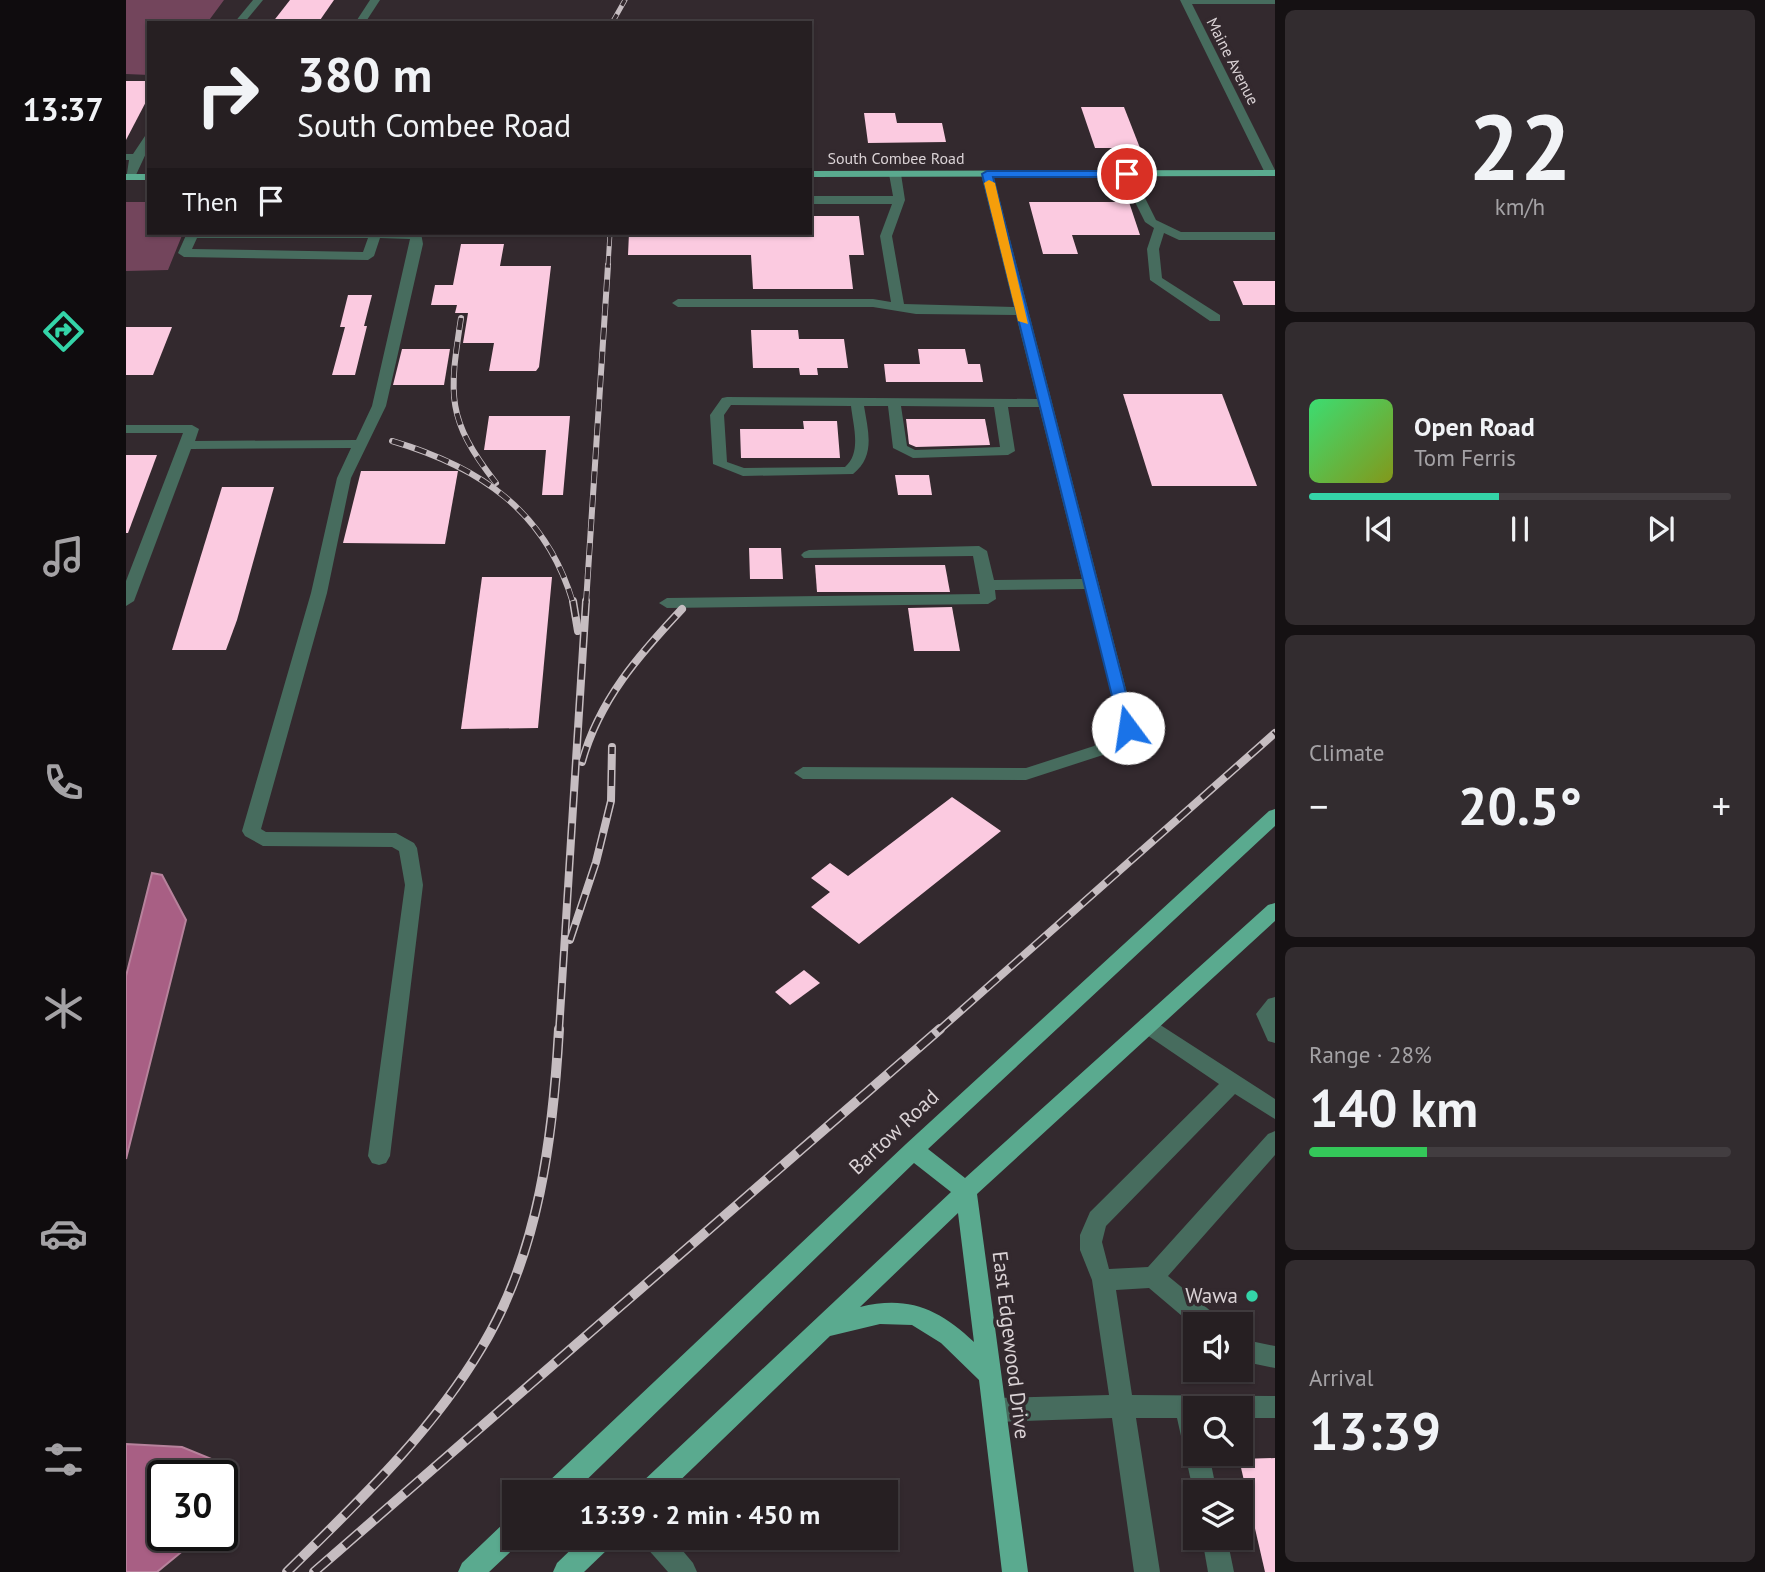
<!DOCTYPE html>
<meta charset="utf-8">
<style>
body{margin:0;font-family:"PT Sans",sans-serif;background:#322c2f;color:#f1f3f6;height:100vh;display:flex;flex-direction:column;font-size:26px;white-space:nowrap}
*{box-sizing:border-box;margin:0}
p{font-size:23px;color:#a4a2a5}
.icon{flex:none;width:38px;height:38px;fill:none;stroke:currentColor;stroke-width:2;stroke-linecap:round;stroke-linejoin:round}
.map{position:relative;flex:1;overflow:hidden}
.side{display:flex;flex-direction:column;gap:10px;padding:10px;background:#151113;width:490px}
.side>*{flex:none}
.banner{position:absolute;left:21px;top:21px;width:665px;height:214px;border-radius:0px;box-shadow:0 2px 5px #0004,0 0 0 2px #423d40;background:#261f22;color:#f1f3f6;overflow:hidden}
.controls{position:absolute;left:1057px;top:1312px;display:grid;gap:14px}
.controls a{display:grid;place-items:center;width:70px;height:70px;border-radius:0px;background:#261f22;box-shadow:0 2px 5px #0004,0 0 0 2px #423d40;font-size:35px}
.speed{position:absolute;left:21px;top:1460px;display:flex;gap:14px;font-size:35px;font-weight:700;text-align:center}
.speed>*{display:grid;place-content:center;width:91px;height:91px;border-radius:50%;background:#261f22;box-shadow:0 2px 5px #0004,0 0 0 2px #423d40;line-height:1}
.speed .limit{border:4px solid #111;border-radius:10px;background:#fff;color:#111}
.pin{position:absolute;display:grid;place-items:center;width:60px;height:60px;color:#fff;margin:-30px;border:4px solid #fff;border-radius:50%;box-shadow:0 2px 7px #0007}
.me{position:absolute;width:77px;margin:-38px;rotate:346deg;stroke-linejoin:round;filter:drop-shadow(0 0 5px #0008)}
.turn{display:flex;align-items:center;gap:24px;height:147px;padding:0 35px;font-size:32px}
.turn .icon{width:91px;height:91px;stroke-width:2.5}
.turn b{display:block;font-size:49px;line-height:60px}
.then{display:flex;align-items:center;height:66px;padding:0 35px;background:#0003;gap:14px;font-size:26px}
.big{font-size:52px;font-weight:600;line-height:1.1}
.side .card{flex:1;display:flex;flex-direction:column;justify-content:center;gap:10px;min-width:0;padding:0 24px;border-radius:10px;background:#322c2f}
.side .dial{align-items:center;gap:0}
.dial b{font-size:91px;line-height:1}
.song{display:flex;align-items:center;gap:21px}
.cover{width:84px;height:84px;border-radius:10px;background:linear-gradient(135deg,hsl(140 70% 55%),hsl(70 70% 35%))}
.played{height:7px;border-radius:4px;background:linear-gradient(90deg,#34d4a8 45%,#423d40 45%)}
.keys{display:flex;justify-content:space-around;direction:ltr}
.heat{display:flex;justify-content:space-between;align-items:center;font-size:38px;direction:ltr}
.charge{height:10px;border-radius:5px;background:linear-gradient(90deg,#34c759 28%,#423d40 0)}
.trip{position:absolute;left:376px;top:1480px;width:396px;height:70px;border-radius:0px;background:#261f22;box-shadow:0 2px 5px #0004,0 0 0 2px #423d40;font-weight:600;line-height:70px;text-align:center}
main{display:flex;flex:1;min-height:0}
.tab-bar{display:flex;flex-direction:column;width:126px;justify-content:space-around;align-items:center;background:#0f0c0e;color:#a4a2a5}
.tab-bar .icon{width:49px;height:49px}
.tab-bar .current{color:#34d4a8}
.tab-bar b{font-size:32px;color:#f1f3f6}
.map>svg:first-child{display:block}
.green{fill:#73455c}
.water{fill:#a85f84;stroke:#b7829c;stroke-width:2}
.building{fill:#fbcae0}
.lines{fill:none;stroke-linecap:round;stroke-linejoin:round}
.minor{fill:#476c5e;fill-rule:evenodd}
.major{fill:#5aaa8f;fill-rule:evenodd}
.rail-far3-casing{stroke:#c6bdc1;stroke-width:5}
.rail-far2-casing{stroke:#c6bdc1;stroke-width:6}
.rail-far1-casing{stroke:#c6bdc1;stroke-width:8}
.rail-casing{stroke:#c6bdc1;stroke-width:10}
.rail-far3{stroke:#33292e;stroke-width:3.5;stroke-dasharray:10;stroke-linecap:butt}
.rail-far2{stroke:#33292e;stroke-width:4.5;stroke-dasharray:12;stroke-linecap:butt}
.rail-far1{stroke:#33292e;stroke-width:5;stroke-dasharray:16;stroke-linecap:butt}
.rail{stroke:#33292e;stroke-width:7;stroke-dasharray:20;stroke-linecap:butt}
.route{fill:#1a73e8;stroke:#114b97;stroke-width:2}
.slow{fill:#f59e0b}
.poi-dot{fill:#34d4a8;stroke:#33292e;stroke-width:2.5}
.labels{text-anchor:middle;stroke-width:7;stroke-linejoin:round;paint-order:stroke}
.far-street-label{font-size:16px;fill:#dad2d5;stroke:#33292e}
.near-street-label{font-size:21px;fill:#dad2d5;stroke:#33292e}
.near-poi-label{font-size:21px;fill:#dad2d5;stroke:#33292e;text-anchor:end}
</style>
<main>
<nav class="tab-bar">
<b>13:37</b>
<svg class="icon current" aria-label="directions" viewBox="0 0 24 24"><path d="M12 3l9 9-9 9-9-9zM9 14v-3h6M13 9l2 2-2 2"/></svg>
<svg class="icon" aria-label="music" viewBox="0 0 24 24"><path d="M9 18V5l10-2v13"/><circle cx="6" cy="18" r="3"/><circle cx="16" cy="16" r="3"/></svg>
<svg class="icon" aria-label="phone" viewBox="0 0 24 24"><path d="M5 4h4l2 5-3 2q2 4 5 5l2-3 5 2v4C11 20 4 13 5 4z"/></svg>
<svg class="icon" aria-label="climate" viewBox="0 0 24 24"><path d="M12 3v18M4 7l16 10M4 17L20 7"/></svg>
<svg class="icon" aria-label="car" viewBox="0 0 24 24"><path d="M5 17H2v-5l4-1 3-4h7l3 4 3 1v5h-3M9 17h6M6 11h13"/><circle cx="7" cy="17" r="2"/><circle cx="17" cy="17" r="2"/></svg>
<svg class="icon" aria-label="filters" viewBox="0 0 24 24"><path d="M4 7h16M4 17h16"/><circle cx="9" cy="7" r="2"/><circle cx="15" cy="17" r="2"/></svg>
</nav>
<div class="map">
<svg width="1149" height="1572" viewBox="0 0 1149 1572">
<rect width="100%" height="100%" fill="#33292e"/>
<g class="green">
<path d="M0,0H98L81,23H23V75L0,74Z"/>
<path d="M0,202H23V233H57L42,270L0,271Z"/>
</g>
<g class="water">
<path d="M26,873L36,875L60,920L0,1159V976Z"/>
<path d="M0,1444L56,1447L93,1462L90,1475H37V1535H76L31,1572H0Z"/>
</g>
<g class="building">
<path d="M164,0H208L192,23H146Z"/>
<path d="M0,81H23V96L0,140Z"/>
<path d="M955,107H998L1014,148H969Z"/>
<path d="M738,113H769L771,123H816L820,142L742,143Z"/>
<path d="M903,202H1003L1014,235H946L952,254H917Z"/>
<path d="M684,216H733L738,255H723L727,289H627L625,255H502L503,233H684Z"/>
<path d="M335,244H378L374,266H425L413,367L410,371H363L368,343H337L342,313H329L331,305H305L309,285H327Z"/>
<path d="M1107,281H1149V305H1117Z"/>
<path d="M222,295H246L238,326H241L229,375H206L219,327H214Z"/>
<path d="M0,327H46L27,375H0Z"/>
<path d="M625,330H672L673,339H718L722,368H691L692,375H674L673,368H627Z"/>
<path d="M276,349H324L318,385H267Z"/>
<path d="M792,349H839L842,364H854L857,382H760L758,364H794Z"/>
<path d="M997,394H1096L1131,486H1026Z"/>
<path d="M363,416H444L437,495H416L420,450H358Z"/>
<path d="M780,419H859L864,445L790,447L783,444Z"/>
<path d="M677,421H711L714,458H615L614,429H678Z"/>
<path d="M0,455H31L2,533H0Z"/>
<path d="M235,471H332L319,544L217,543Z"/>
<path d="M769,475H803L806,495H772Z"/>
<path d="M96,487H148L111,620L100,650H46Z"/>
<path d="M623,548H655L657,579H624Z"/>
<path d="M689,565H819L824,592H691Z"/>
<path d="M356,577H426L412,728L335,729Z"/>
<path d="M826,607L834,651H788L782,608Z"/>
<path d="M826,797L875,831L733,944L685,907L704,892L685,878L704,863L722,876Z"/>
<path d="M678,970L694,983L664,1005L649,992Z"/>
<path d="M1149,1458V1572H1139L1113,1459Z"/>
</g>
<g class="lines">
<g class="minor">
<path d="M127,0H137L118,23H108Z"/>
<path d="M244,0H254L239,23H229Z"/>
<path d="M1054,0H1149V4H1066L1149,170V175L1139,173Z"/>
<path d="M23,135V147L9,177L0,180L3,160H0V154H7L19,136Z"/>
<path d="M769,171L775,174L779,200L766,236L778,304L888,307L855,174L861,171L867,174L1010,728L980,754L900,780L677,779L668,773L677,767L900,768L968,746L993,726L959,589L869,590L870,599L862,604L541,608L533,603L541,598L854,594L847,556L678,558L675,555L678,552L683,550L853,546L861,551L868,580L956,579L913,407H882L889,451L882,455L787,458L767,448L762,406H738C742,431 750,456 727,474L617,476L587,464L584,415L596,398L601,397L911,399L890,315L790,314L747,307H552L546,303L552,299H747L765,302L754,236L766,204H684V196H767L763,174ZM605,405L725,406C727,425 736,453 719,467L618,468L601,462L598,415ZM775,406L868,407L874,447L789,450L781,446Z"/>
<path d="M997,172L1007,174L1030,220L1055,232H1149V240H1053L1038,233L1033,249L1036,278L1094,315V321H1084L1024,280L1021,249L1028,228L1019,222L995,174Z"/>
<path d="M61,233H295L297,244L260,406L225,478L201,593L135,829L140,832L270,833L288,843L291,848L297,885L264,1156L260,1163L253,1165L246,1163L242,1156L279,885L273,851L266,847L137,846L119,836L116,831L185,593L211,478L225,448L65,449L8,601L0,606V581L57,433H0V425H66L73,429L69,441L230,440L246,406L284,239L254,238L248,256L242,260L58,257L52,253ZM71,238H242L237,252L66,249Z"/>
<path d="M1149,997V1043L1142,1041L1130,1014L1142,999Z"/>
<path d="M1022,1017L1149,1099V1119L1109,1094L980,1226L976,1242L983,1269L1022,1267L1142,1134L1149,1131V1155L1042,1276L1092,1317L1095,1325L1069,1327L1023,1288L990,1290L1006,1395L1149,1396V1418H1115V1409H1069V1454H1083L1091,1493H1069V1499L1051,1418H1010L1034,1572H1008L986,1418L869,1422L861,1418L857,1410L861,1402L869,1398L983,1395L966,1280L954,1250V1235L964,1212L1093,1084L1015,1031L1012,1025L1015,1019Z"/>
<path d="M1115,1339L1149,1346V1368L1115,1361Z"/>
<path d="M517,1538H546L567,1563L571,1572H542L520,1547Z"/>
<path d="M1076,1538H1101L1108,1572H1082Z"/>
</g>
<g class="major">
<path d="M1149,170V176L684,177V171Z"/>
<rect x="0" y="174" width="23" height="6"/>
<path d="M1149,809V826L802,1149L839,1178L1142,905L1149,903V921L851,1194L902,1572H876L853,1380L815,1343L786,1325L754,1324L704,1336L541,1493H511L514,1484L825,1192L788,1163L447,1493H417L420,1484L780,1144L1143,811ZM832,1213L848,1342C813,1309 782,1295 734,1307Z"/>
<path d="M388,1519V1538L397,1540L363,1572H332L336,1563L379,1522Z"/>
<path d="M457,1538H487L484,1547L458,1572H427L431,1563Z"/>
</g>
<defs>
<g id="rail-far3">
<path d="M486,23L499,0"/>
<path d="M482,266L484,233"/>
</g>
<g id="rail-far2">
<path d="M335,318C323,396 320,419 370,483"/>
<path d="M266,441C354,467 420,511 447,603"/>
<path d="M460,603L482,265"/>
</g>
<g id="rail-far1">
<path d="M447,601L452,631"/>
<path d="M456,762C473,700 513,655 556,609"/>
<path d="M444,940L470,862L485,801L486,747"/>
<path d="M433,1031L460,601"/>
<path d="M812,1031L1149,733"/>
</g>
<g id="rail">
<path d="M161,1572C232,1502 305,1433 356,1347C413,1252 427,1137 433,1029"/>
<path d="M188,1572L814,1029"/>
</g>
</defs>
<use href="#rail-far3" class="rail-far3-casing"/>
<use href="#rail-far2" class="rail-far2-casing"/>
<use href="#rail-far1" class="rail-far1-casing"/>
<use href="#rail" class="rail-casing"/>
<use href="#rail-far3" class="rail-far3"/>
<use href="#rail-far2" class="rail-far2"/>
<use href="#rail-far1" class="rail-far1"/>
<use href="#rail" class="rail"/>
</g>
<path class="route" d="M861,171H1001L1007,174L1001,177H867L1009,728L1002,734L994,728L856,174Z"/>
<path class="slow" d="M863,180L869,183L902,324L892,321L858,183Z"/>
<circle class="poi-dot" cx="1126" cy="1296" r="7"/>
<g class="labels">
<g class="far-street-label">
<text transform="translate(1107 61) rotate(63)" y="6">Maine Avenue</text>
<text x="770" y="164">South Combee Road</text>
</g>
<g class="near-street-label">
<text transform="translate(768 1132) rotate(-43)" y="7">Bartow Road</text>
<text transform="translate(885 1345) rotate(83)" y="7">East Edgewood Drive</text>
</g>
<g class="near-poi-label">
<text x="1112" y="1303">Wawa</text>
</g>
</g>
</svg>
<div class="controls">
<a><svg class="icon" aria-label="sound" viewBox="0 0 24 24"><path d="M4 9h4l5-4v14l-5-4H4zM17 9q2 3 0 6"/></svg></a>
<a><svg class="icon" aria-label="search" viewBox="0 0 24 24"><circle cx="10" cy="10" r="6"/><path d="M15 15l6 6"/></svg></a>
<a><svg class="icon" aria-label="layers" viewBox="0 0 24 24"><path d="M12 4l9 5-9 5-9-5zM3 14l9 5 9-5"/></svg></a>
</div>
<div class="speed"><div class="limit">30</div></div>
<div class="pin" style="left:1001px;top:174px;background:#d93025"><svg class="icon" aria-label="arrive" viewBox="0 0 24 24"><path d="M6 21V4h12l-3 4 3 4H6"/></svg></div>
<svg class="me" style="left:1002px;top:728px" viewBox="-20 -20 40 40"><circle r="19" fill="#fff"/><path d="M0-13L10 11 0 6-10 11z" fill="#1a73e8"/></svg>
<div class="trip">13:39 · 2 min · 450 m</div>
<div class="banner">
<div class="turn"><svg class="icon" aria-label="right" viewBox="0 0 24 24"><path d="M7 20v-9h11M14 6l5 5-5 5"/></svg><div><b>380 m</b>South Combee Road</div></div>
<div class="then">Then<svg class="icon" aria-label="arrive" viewBox="0 0 24 24"><path d="M6 21V4h12l-3 4 3 4H6"/></svg></div>
</div>
</div>
<section class="side">
<div class="card dial"><b>22</b><p>km/h</p></div>
<div class="card">
<div class="song"><i class="cover"></i><div><b>Open Road</b><p>Tom Ferris</p></div></div>
<div class="played"></div>
<div class="keys"><svg class="icon" aria-label="previous" viewBox="0 0 24 24"><path d="M18 5L8 12l10 7zM5 5v14"/></svg><svg class="icon" aria-label="pause" viewBox="0 0 24 24"><path d="M8 5v14M16 5v14"/></svg><svg class="icon" aria-label="next" viewBox="0 0 24 24"><path d="M6 5l10 7-10 7zM19 5v14"/></svg></div>
</div>
<div class="card"><p>Climate</p>
<div class="heat"><a>−</a><b class="big">20.5°</b><a>+</a></div>
</div>
<div class="card"><p>Range · 28%</p><b class="big">140 km</b><div class="charge"></div></div>
<div class="card"><p>Arrival</p><b class="big">13:39</b></div>
</section>
</main>
